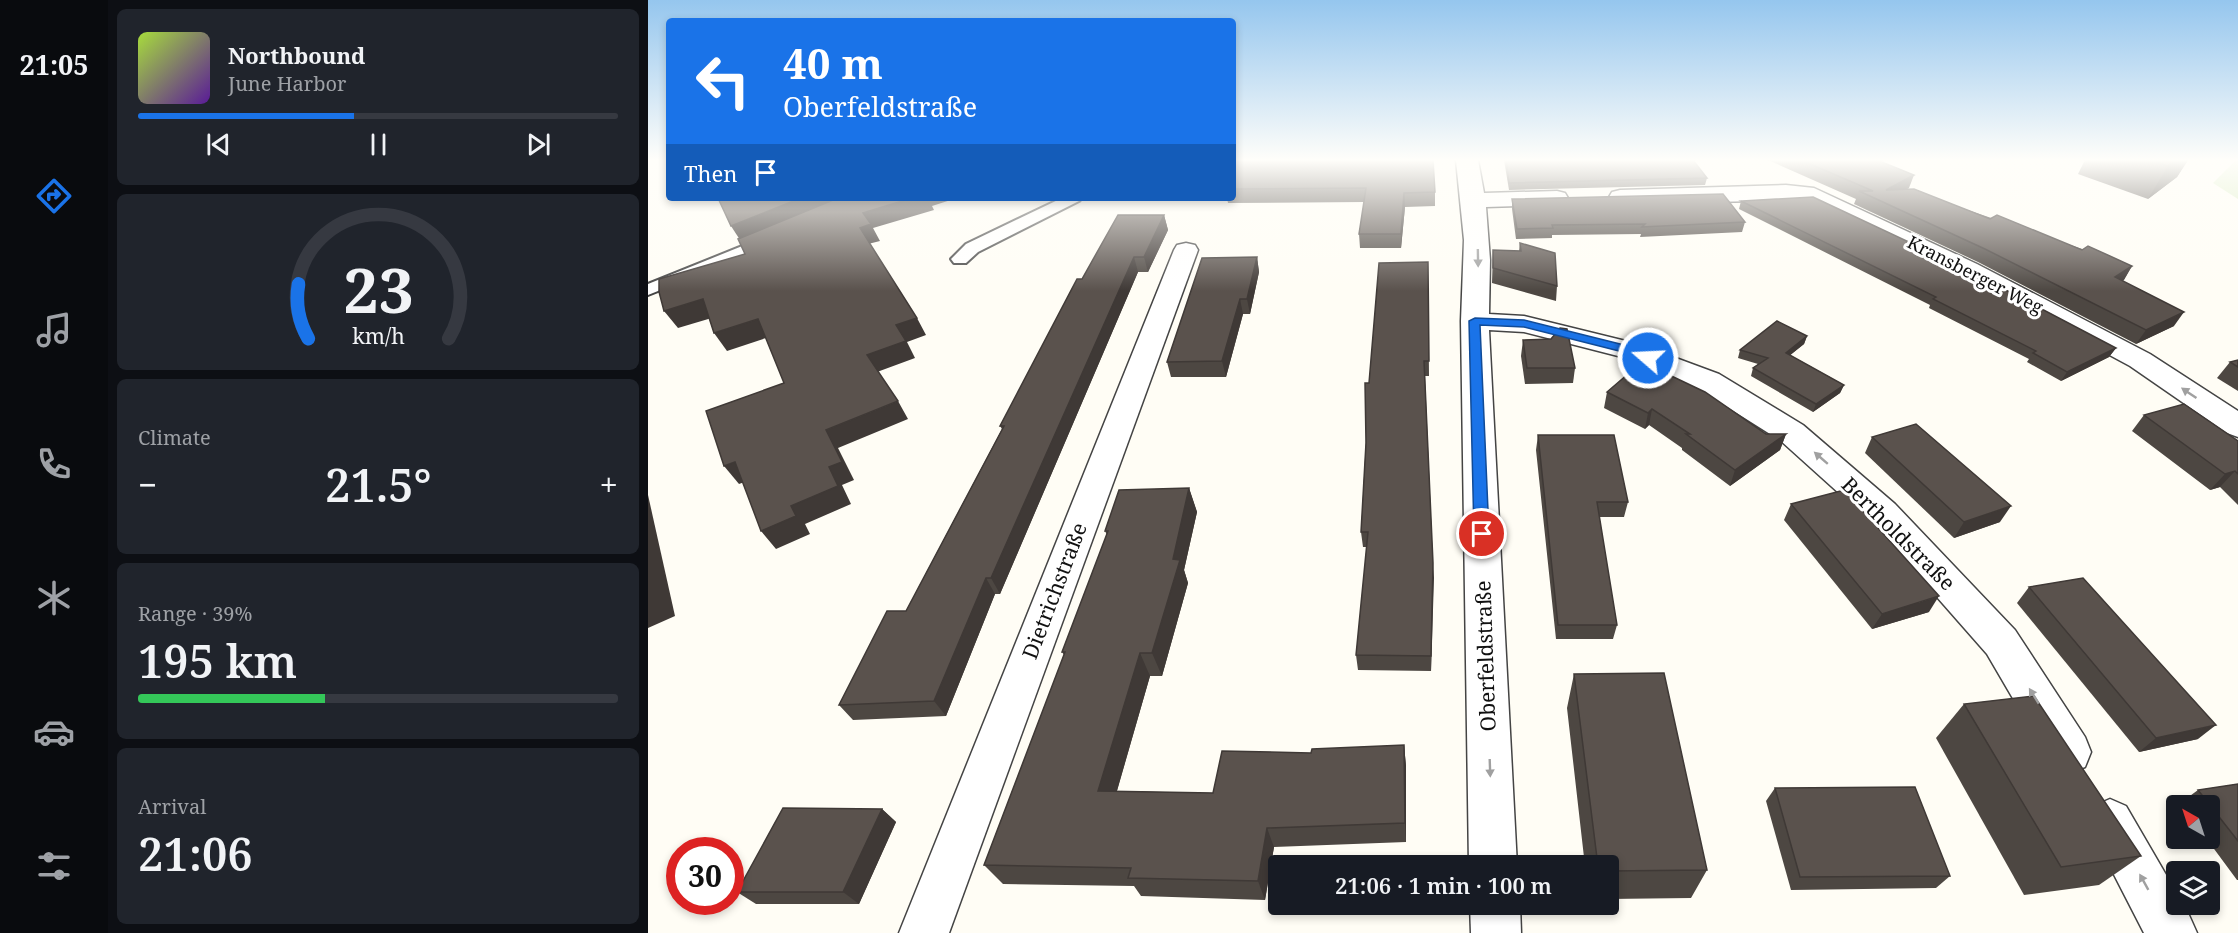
<!DOCTYPE html>
<meta charset="utf-8">
<style>
body{margin:0;font-family:"Noto Serif",serif;background:#20242c;color:#f1f3f6;height:100vh;display:flex;flex-direction:column;font-size:22px;white-space:nowrap}
*{box-sizing:border-box;margin:0}
p{font-size:20px;color:#9ea1a6}
.icon{flex:none;width:33px;height:33px;fill:none;stroke:currentColor;stroke-width:2;stroke-linecap:round;stroke-linejoin:round}
.map{position:relative;flex:1;overflow:hidden}
.drawer{display:flex;flex-direction:column;gap:9px;padding:9px;background:#0d0f14;width:540px}
.drawer>*{flex:none}
.guide{position:absolute;left:18px;top:18px;width:570px;height:183px;border-radius:6px;box-shadow:0 3px 9px #0003;background:#1a73e8;color:#fff;overflow:hidden}
.needle{width:39px;rotate:321deg}
.fabs{position:absolute;left:1518px;top:795px;display:grid;gap:12px}
.fabs a{display:grid;place-items:center;width:54px;height:54px;border-radius:6px;background:#171b24;box-shadow:0 3px 9px #0003;font-size:30px}
.speed{position:absolute;left:18px;top:837px;display:flex;gap:12px;font-size:30px;font-weight:700;text-align:center}
.speed>*{display:grid;place-content:center;width:78px;height:78px;border-radius:50%;background:#171b24;box-shadow:0 3px 9px #0003;line-height:1}
.speed .limit{border:9px solid #d22;background:#fff;color:#111}
.pin{position:absolute;display:grid;place-items:center;width:51px;height:51px;color:#fff;margin:-26px;border:3px solid #fff;border-radius:50%;box-shadow:0 2px 6px #0007}
.me{position:absolute;width:66px;margin:-33px;rotate:289deg;stroke-linejoin:round;filter:drop-shadow(0 0 4px #0008)}
.turn{display:flex;align-items:center;gap:21px;height:126px;padding:0 18px;font-size:27px}
.turn .icon{width:78px;height:78px;stroke-width:2.5}
.turn b{display:block;font-size:42px;line-height:51px}
.then{display:flex;align-items:center;height:57px;padding:0 18px;background:#0003;gap:12px;font-size:22px}
.big{font-size:45px;font-weight:600;line-height:1.1}
.drawer .card{flex:1;display:flex;flex-direction:column;justify-content:center;gap:9px;min-width:0;padding:0 21px;border-radius:9px;background:#20242c}
.drawer .dial{align-items:center;gap:0}
.dial svg{height:156px;overflow:visible;fill:none;stroke:#363941;stroke-width:7;stroke-linecap:round;text-anchor:middle}
.dial text{fill:#f1f3f6;stroke:none}
.song{display:flex;align-items:center;gap:18px}
.cover{width:72px;height:72px;border-radius:9px;background:linear-gradient(135deg,hsl(80 70% 55%),hsl(270 70% 35%))}
.played{height:6px;border-radius:3px;background:linear-gradient(90deg,#1a73e8 45%,#363941 45%)}
.keys{display:flex;justify-content:space-around;direction:ltr}
.heat{display:flex;justify-content:space-between;align-items:center;font-size:33px;direction:ltr}
.charge{height:9px;border-radius:4px;background:linear-gradient(90deg,#34c759 39%,#363941 0)}
.trip{position:absolute;left:620px;top:855px;width:351px;height:60px;border-radius:6px;background:#171b24;box-shadow:0 3px 9px #0003;font-weight:600;line-height:60px;text-align:center}
main{display:flex;flex:1;min-height:0}
.dock{display:flex;flex-direction:column;width:108px;justify-content:space-around;align-items:center;background:#090b0e;color:#9ea1a6}
.dock .icon{width:42px;height:42px}
.dock .current{color:#1a73e8}
.dock b{font-size:27px;color:#f1f3f6}
.map>svg:first-child{display:block}
.green{fill:#d5ebbd}
.lines{fill:none;stroke-linecap:round;stroke-linejoin:round}
.service-casing{stroke:#444;stroke-width:4}
.minor-casing{stroke:#444;stroke-width:3}
.service{fill:#fff;fill-rule:evenodd}
.minor{fill:#fff;fill-rule:evenodd}
.wall{fill:#4d4742}
.shaded-wall{fill:#3f3936}
.building{fill:#5a524d;stroke:#3f3936;stroke-width:1.5}
.oneway{fill:#a0a0a0}
.route{fill:#1a73e8;stroke:#114b97;stroke-width:1.5}
.labels{text-anchor:middle;stroke-width:6;stroke-linejoin:round;paint-order:stroke}
.far-street-label{font-size:18px;fill:#111;stroke:#fff}
.street-label{font-size:21px;fill:#111;stroke:#fff}
</style>
<main>
<nav class="dock">
<b>21:05</b>
<svg class="icon current" aria-label="directions" viewBox="0 0 24 24"><path d="M12 3l9 9-9 9-9-9zM9 14v-3h6M13 9l2 2-2 2"/></svg>
<svg class="icon" aria-label="music" viewBox="0 0 24 24"><path d="M9 18V5l10-2v13"/><circle cx="6" cy="18" r="3"/><circle cx="16" cy="16" r="3"/></svg>
<svg class="icon" aria-label="phone" viewBox="0 0 24 24"><path d="M5 4h4l2 5-3 2q2 4 5 5l2-3 5 2v4C11 20 4 13 5 4z"/></svg>
<svg class="icon" aria-label="climate" viewBox="0 0 24 24"><path d="M12 3v18M4 7l16 10M4 17L20 7"/></svg>
<svg class="icon" aria-label="car" viewBox="0 0 24 24"><path d="M5 17H2v-5l4-1 3-4h7l3 4 3 1v5h-3M9 17h6M6 11h13"/><circle cx="7" cy="17" r="2"/><circle cx="17" cy="17" r="2"/></svg>
<svg class="icon" aria-label="filters" viewBox="0 0 24 24"><path d="M4 7h16M4 17h16"/><circle cx="9" cy="7" r="2"/><circle cx="15" cy="17" r="2"/></svg>
</nav>
<section class="drawer">
<div class="card">
<div class="song"><i class="cover"></i><div><b>Northbound</b><p>June Harbor</p></div></div>
<div class="played"></div>
<div class="keys"><svg class="icon" aria-label="previous" viewBox="0 0 24 24"><path d="M18 5L8 12l10 7zM5 5v14"/></svg><svg class="icon" aria-label="pause" viewBox="0 0 24 24"><path d="M8 5v14M16 5v14"/></svg><svg class="icon" aria-label="next" viewBox="0 0 24 24"><path d="M6 5l10 7-10 7zM19 5v14"/></svg></div>
</div>
<div class="card dial"><svg viewBox="0 0 100 80">
<path d="M14 69A42 42 0 1 1 86 69"/>
<path d="M14 69A42 42 0 0 1 9 41" stroke="#1a73e8"/>
<text x="50" y="56" font-size="32" font-weight="700">23</text>
<text x="50" y="72" font-size="11">km/h</text>
</svg></div>
<div class="card"><p>Climate</p>
<div class="heat"><a>−</a><b class="big">21.5°</b><a>+</a></div>
</div>
<div class="card"><p>Range · 39%</p><b class="big">195 km</b><div class="charge"></div></div>
<div class="card"><p>Arrival</p><b class="big">21:06</b></div>
</section>
<div class="map">
<svg width="1590" height="933" viewBox="0 0 1590 933">
<rect width="100%" height="100%" fill="#fffdf5"/>
<path class="green" d="M1587,161H1590V199L1565,183Z"/>
<g class="lines">
<defs>
<g id="service">
<path d="M414,198H434L431,201L330,252L318,263H306L303,259L318,244Z"/>
<path d="M124,234L132,239L130,243L0,295V284Z"/>
</g>
<g id="minor">
<path d="M808,160H830L836,193L909,191L917,193L920,198L917,203L909,205L838,207L842,260L841,314L876,316L990,344L1071,374L1155,425L1247,504L1367,630L1437,737L1443,752L1437,767L1421,773L1405,767L1339,654L1223,522L1133,441L1049,388L970,356L876,332L841,330L869,866H821L813,321L816,240Z"/>
<path d="M1138,185L1166,188L1329,264L1502,354L1590,411V437L1579,433L1482,366L1311,274L1154,200L972,204L964,202L961,197L964,192L972,190Z"/>
<path d="M538,243L547,245L550,250L301,933H251L526,250L529,245Z"/>
<path d="M1462,799L1478,806L1528,892V904H1536L1549,933H1496L1439,822L1446,806Z"/>
<path d="M822,904H872L873,933H823Z"/>
</g>
</defs>
<use href="#service" class="service-casing"/>
<use href="#minor" class="minor-casing"/>
<use href="#service" class="service"/>
<use href="#minor" class="minor"/>
</g>
<g class="wall">
<path d="M856,160H1045L1059,178L1057,185L861,190Z"/>
<path d="M1120,160H1236L1233,162L1261,188L1258,189L1484,266L1475,281L1526,326L1488,344L1330,262L1206,204L1208,199Z"/>
<path d="M1437,160H1540L1529,177L1500,199L1430,174Z"/>
<path d="M585,165L787,192V206L757,207L753,248H712L711,234L716,202L580,203L579,198H585Z"/>
<path d="M864,199L1097,222L1094,232L992,237L993,234L904,235V238L868,239L864,209Z"/>
<path d="M1093,201L1468,348L1461,357L1413,381L1379,362L1381,359L1281,308L1282,305L1091,209Z"/>
<path d="M516,215L520,230L500,272H490L352,594H347L298,716L205,720L191,705L258,611L354,429L352,426L434,279Z"/>
<path d="M872,243L909,286L908,301L844,283L845,250L871,251Z"/>
<path d="M609,257L611,272L602,314H595L578,377H523L519,362Z"/>
<path d="M780,262L781,376H777L785,563L783,671L710,670L708,655L719,547H715L713,532L721,383Z"/>
<path d="M1159,336L1156,344L1142,355L1196,385L1192,393L1165,412L1103,376L1105,368L1110,364L1090,358L1092,350Z"/>
<path d="M903,339L927,368L925,383L877,384L873,356L875,340Z"/>
<path d="M1590,360V391L1569,378L1582,362Z"/>
<path d="M959,392L1118,434H1138L1132,450L1082,486L1034,450V448L1001,425L997,429L956,408Z"/>
<path d="M1496,415L1590,441V505L1572,487L1562,490L1484,431Z"/>
<path d="M890,435L980,502L976,517H951L969,625L965,639H908L888,450Z"/>
<path d="M1224,437L1352,522L1306,538L1217,453Z"/>
<path d="M541,488L549,512L536,570L540,583L514,676H502L469,791L565,793L663,753L756,745L758,766V842L626,847L617,900L493,896L486,886L355,884L336,865L416,655L414,652L459,535L457,531Z"/>
<path d="M1143,504L1281,612L1224,629L1136,520Z"/>
<path d="M1381,587L1550,739L1491,752L1369,603Z"/>
<path d="M926,674L1059,870L1043,898L960,899V866H937L919,708Z"/>
<path d="M1316,704L1493,856L1451,885L1376,895L1288,738Z"/>
<path d="M1590,784V880H1589L1558,838H1562V806H1532L1531,804L1550,790Z"/>
<path d="M1127,788L1302,876L1288,888L1143,890L1118,801Z"/>
<path d="M234,809L248,822L211,904H108L89,892Z"/>
</g>
<g class="shaded-wall">
<path d="M1528,160H1540L1529,177L1500,199L1520,166Z"/>
<path d="M1266,175L1261,188L1235,202L1238,190Z"/>
<path d="M756,193L757,207L753,248V234Z"/>
<path d="M153,198H201L94,243L83,226Z"/>
<path d="M264,198H309L284,206L286,210L225,228L232,241L220,244L212,228L215,213Z"/>
<path d="M516,215L520,230L500,272L496,257Z"/>
<path d="M486,257L490,272L352,594L343,578Z"/>
<path d="M609,257L611,272L602,314L599,299Z"/>
<path d="M1484,266L1476,280L1458,290L1467,277Z"/>
<path d="M55,299L67,317L30,328L16,311Z"/>
<path d="M592,299L595,314L578,377L574,361Z"/>
<path d="M1536,312L1526,326L1488,344L1498,330Z"/>
<path d="M269,318L278,335L259,342L267,358L229,372L219,355L248,325Z"/>
<path d="M110,319L121,337L79,351L66,333Z"/>
<path d="M1159,336L1156,344L1135,361L1138,353Z"/>
<path d="M1468,348L1461,357L1413,381L1419,372Z"/>
<path d="M1196,385L1192,393L1165,412L1168,404Z"/>
<path d="M250,401L260,419L190,448L206,480L194,485L203,504L157,524L162,534L128,549L113,531L143,506L181,467L178,430Z"/>
<path d="M1004,409L1001,425L997,429L1000,413Z"/>
<path d="M1138,434L1132,450L1082,486L1087,470Z"/>
<path d="M87,462L102,480L91,484L76,466Z"/>
<path d="M1587,471L1572,487L1562,490L1577,474Z"/>
<path d="M541,488L549,512L536,570L540,583L514,676L504,653Z"/>
<path d="M0,495L27,616L0,628Z"/>
<path d="M1363,506L1352,522L1306,538L1316,522Z"/>
<path d="M785,563L786,578L783,671V656Z"/>
<path d="M338,578L347,594L298,716L286,701Z"/>
<path d="M1291,596L1281,612L1224,629L1234,614Z"/>
<path d="M492,653L502,676L463,811L450,791Z"/>
<path d="M1568,725L1550,739L1491,752L1508,738Z"/>
<path d="M756,745L758,766V842L757,823Z"/>
<path d="M234,809L248,822L211,904L195,892Z"/>
<path d="M619,828L626,847L617,900L610,881Z"/>
</g>
<g class="building">
<path d="M586,160H785L787,192L756,193L753,234H711L718,188L585,189V165Z"/>
<path d="M858,160H1045L1059,178L861,183Z"/>
<path d="M1153,160H1229L1266,175L1238,190L1266,189L1342,219L1349,215L1434,250L1440,246L1484,266L1467,277L1536,312L1498,330L1337,249L1211,191H1225Z"/>
<path d="M1503,160H1528L1520,166Z"/>
<path d="M1075,194L1097,222L994,227L997,224L904,225L905,228L869,229L864,199Z"/>
<path d="M1165,197L1314,267L1468,348L1419,372L1385,353L1388,351L1285,299L1288,297L1093,201Z"/>
<path d="M70,198H153L83,226Z"/>
<path d="M190,198H264L215,213L223,224L212,228L269,318L248,325L258,341L219,355L250,401L178,430L194,462L181,467L190,486L143,506L148,516L113,531L87,462L76,466L58,411L136,383L110,319L66,333L55,299L16,311L11,292V279L97,254L90,239Z"/>
<path d="M470,215H516L496,257H486L343,578H338L286,701L191,705L239,611H258L356,426H352L429,279H434Z"/>
<path d="M872,243L907,253L909,286L845,268V250L873,251Z"/>
<path d="M609,257L599,299H592L574,361L519,362L554,258Z"/>
<path d="M780,262L781,361H776L785,563L783,656L708,655L720,532H713L718,443L717,383H721L731,263Z"/>
<path d="M1129,321L1159,336L1138,353L1196,385L1168,404L1105,368L1120,358L1092,350Z"/>
<path d="M912,328L919,329L927,368H879L875,340L903,339Z"/>
<path d="M1590,360V367L1582,362Z"/>
<path d="M994,362L1057,392L1118,434H1138L1087,470L1038,434H1042L1004,409L1000,413L959,392Z"/>
<path d="M1536,404L1590,441V474L1587,471L1577,474L1496,415Z"/>
<path d="M1268,424L1363,506L1316,522L1224,437Z"/>
<path d="M890,435H966L980,502H949L969,625H910Z"/>
<path d="M541,488L525,559L532,560L504,653H492L450,791L565,793L574,751L663,753L664,749L756,745L757,823L619,828L610,881L480,878L483,868L336,865L417,652H414L460,531H457L471,490Z"/>
<path d="M1196,490L1291,596L1234,614L1143,504Z"/>
<path d="M1435,578L1568,725L1508,738L1381,587Z"/>
<path d="M1016,673L1059,870L960,871V866H950L926,674Z"/>
<path d="M1386,696L1493,856L1413,867L1316,704Z"/>
<path d="M1590,784V841L1550,790Z"/>
<path d="M1267,787L1302,876L1152,877L1127,788Z"/>
<path d="M135,808L234,809L195,892H89Z"/>
</g>
<defs><path id="oneway-solid" d="M-6-.8H1V-3.2L6.5 0L1 3.2V.8H-6Z" transform="scale(1.5)"/></defs>
<g class="oneway">
<use href="#oneway-solid" transform="translate(830 258) rotate(89)"/>
<use href="#oneway-solid" transform="translate(1541 393) rotate(-146)"/>
<use href="#oneway-solid" transform="translate(1173 458) rotate(-139)"/>
<use href="#oneway-solid" transform="translate(1386 696) rotate(-122)"/>
<use href="#oneway-solid" transform="translate(842 768) rotate(88)"/>
<use href="#oneway-solid" transform="translate(1496 882) rotate(-119)"/>
</g>
<linearGradient id="sky" x2="0" y2="1"><stop stop-color="#95c6ee"/><stop offset="0.55" stop-color="#fffefa"/><stop offset="1" stop-color="#fffefa" stop-opacity="0"/></linearGradient>
<rect width="1590" height="291" fill="url(#sky)"/>
<path class="route" d="M827,318L876,320L984,347L1006,358L1000,361L975,352L876,327L832,325L841,534L839,538H829L826,534L821,321Z"/>
<g class="labels">
<g class="far-street-label">
<text transform="translate(1327 275) rotate(27)" y="6">Kransberger Weg</text>
</g>
<g class="street-label">
<text transform="translate(1250 534) rotate(45)" y="7">Bertholdstraße</text>
<text transform="translate(407 591) rotate(-69)" y="7">Dietrichstraße</text>
<text transform="translate(838 656) rotate(-92)" y="7">Oberfeldstraße</text>
</g>
</g>
</svg>
<div class="fabs">
<a><svg class="needle" viewBox="-14 -14 28 28"><path d="M0-13l5 13h-10z" fill="#e53935"/><path d="M0 13l5-13h-10z" fill="#9ea1a6"/></svg></a>
<a><svg class="icon" aria-label="layers" viewBox="0 0 24 24"><path d="M12 4l9 5-9 5-9-5zM3 14l9 5 9-5"/></svg></a>
</div>
<div class="speed"><div class="limit">30</div></div>
<div class="pin" style="left:834px;top:534px;background:#d93025"><svg class="icon" aria-label="arrive" viewBox="0 0 24 24"><path d="M6 21V4h12l-3 4 3 4H6"/></svg></div>
<svg class="me" style="left:1000px;top:358px" viewBox="-20 -20 40 40"><circle r="17" fill="#1a73e8" stroke="#fff" stroke-width="3"/><path d="M0-11L8 9 0 5-8 9z" fill="#fff"/></svg>
<div class="trip">21:06 · 1 min · 100 m</div>
<div class="guide">
<div class="turn"><svg class="icon" aria-label="left" viewBox="0 0 24 24"><path d="M17 20v-9H6M10 6l-5 5 5 5"/></svg><div><b>40 m</b>Oberfeldstraße</div></div>
<div class="then">Then<svg class="icon" aria-label="arrive" viewBox="0 0 24 24"><path d="M6 21V4h12l-3 4 3 4H6"/></svg></div>
</div>
</div>
</main>
